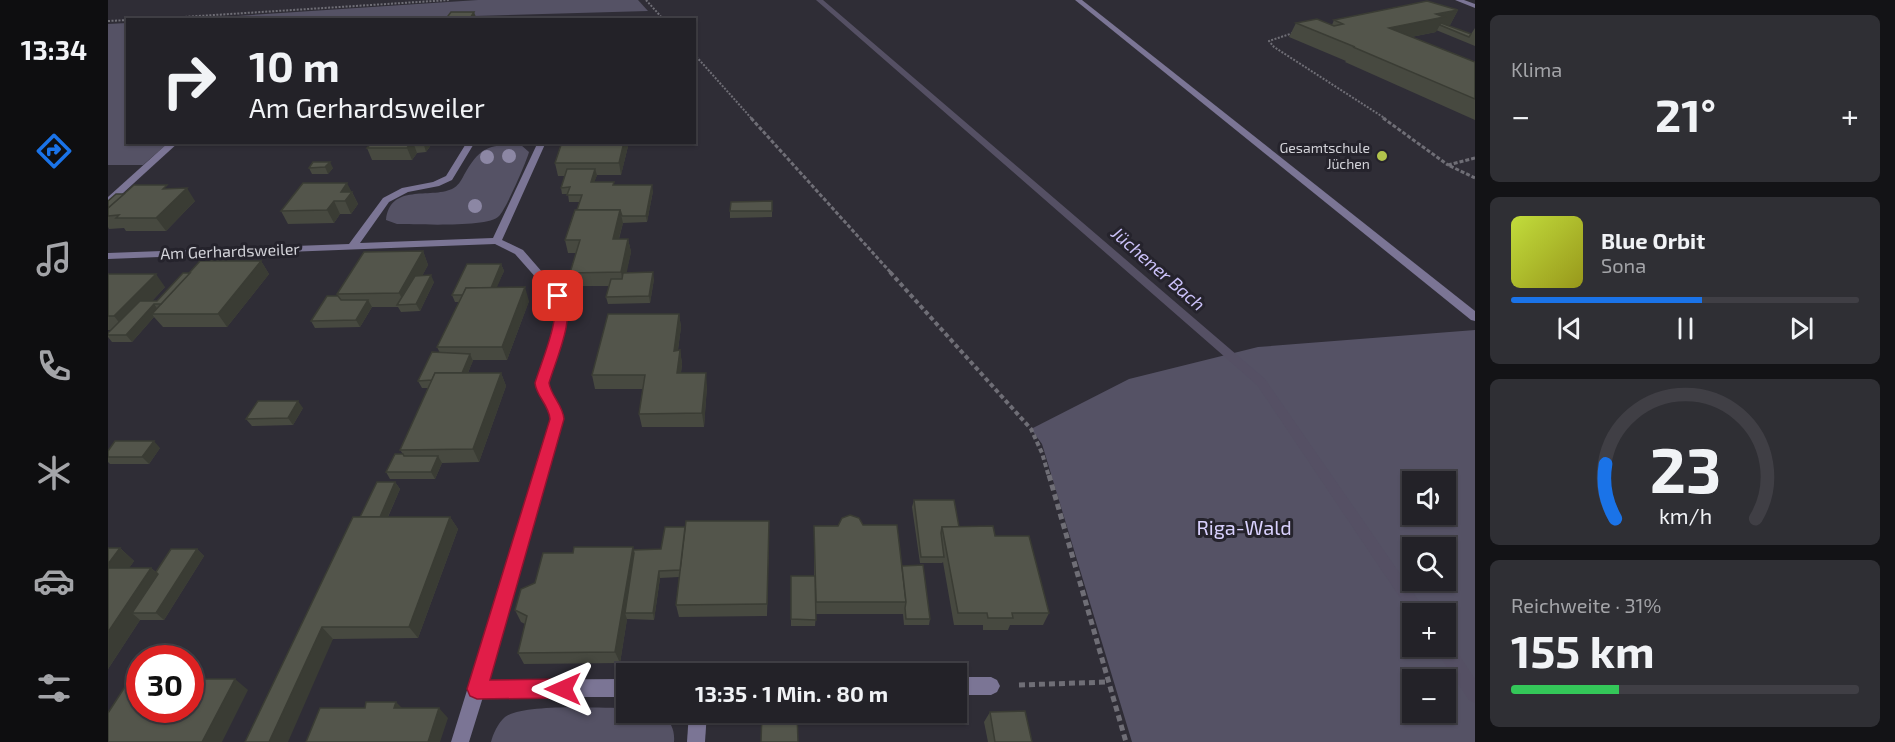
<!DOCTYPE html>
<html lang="de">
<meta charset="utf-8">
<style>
body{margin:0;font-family:"Exo 2",sans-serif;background:#2f2f34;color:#f1f3f6;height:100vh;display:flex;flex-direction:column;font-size:22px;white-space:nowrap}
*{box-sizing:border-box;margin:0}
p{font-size:20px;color:#a3a4a8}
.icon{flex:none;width:33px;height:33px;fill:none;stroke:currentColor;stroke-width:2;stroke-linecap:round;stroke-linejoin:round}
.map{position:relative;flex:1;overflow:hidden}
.details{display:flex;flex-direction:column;gap:15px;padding:15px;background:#131316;width:420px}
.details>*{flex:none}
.top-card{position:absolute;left:18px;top:18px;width:570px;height:126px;border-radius:0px;box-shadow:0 2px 4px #0004,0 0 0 2px #403f45;background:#232228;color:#f1f3f6;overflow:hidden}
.tools{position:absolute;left:1294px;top:471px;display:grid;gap:12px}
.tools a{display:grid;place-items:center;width:54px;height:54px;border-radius:0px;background:#232228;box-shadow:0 2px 4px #0004,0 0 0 2px #403f45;font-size:30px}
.speed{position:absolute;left:18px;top:645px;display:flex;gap:12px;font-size:30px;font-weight:700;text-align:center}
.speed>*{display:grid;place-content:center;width:78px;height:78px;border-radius:50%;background:#232228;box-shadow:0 2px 4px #0004,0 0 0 2px #403f45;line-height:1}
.speed .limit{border:9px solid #d22;background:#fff;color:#111}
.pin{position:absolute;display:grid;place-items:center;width:51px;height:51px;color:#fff;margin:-26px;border-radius:12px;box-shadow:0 3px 9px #0006}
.me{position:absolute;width:66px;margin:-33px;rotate:270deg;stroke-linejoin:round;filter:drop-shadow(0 0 4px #0008)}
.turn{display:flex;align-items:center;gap:21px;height:126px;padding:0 24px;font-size:27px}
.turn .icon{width:78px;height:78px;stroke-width:2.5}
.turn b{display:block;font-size:42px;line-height:51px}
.big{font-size:45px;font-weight:700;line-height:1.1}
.details .card{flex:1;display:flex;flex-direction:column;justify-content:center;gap:9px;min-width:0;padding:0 21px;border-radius:9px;background:#2f2f34}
.details .dial{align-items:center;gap:0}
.dial svg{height:156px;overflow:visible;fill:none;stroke:#403f45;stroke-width:7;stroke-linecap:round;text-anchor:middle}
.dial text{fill:#f1f3f6;stroke:none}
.song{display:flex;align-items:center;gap:18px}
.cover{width:72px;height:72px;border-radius:9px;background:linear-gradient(135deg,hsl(70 70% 55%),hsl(60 70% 35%))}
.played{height:6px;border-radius:3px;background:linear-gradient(90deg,#1a73e8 55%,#403f45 55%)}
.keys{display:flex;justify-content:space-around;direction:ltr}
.heat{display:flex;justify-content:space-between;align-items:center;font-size:33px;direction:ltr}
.charge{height:9px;border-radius:4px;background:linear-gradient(90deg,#34c759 31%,#403f45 0)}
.trip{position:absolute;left:508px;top:663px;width:351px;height:60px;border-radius:0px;background:#232228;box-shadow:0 2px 4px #0004,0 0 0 2px #403f45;font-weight:700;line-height:60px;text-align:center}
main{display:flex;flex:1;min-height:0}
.tabs{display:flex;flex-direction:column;width:108px;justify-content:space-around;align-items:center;background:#0e0e10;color:#a3a4a8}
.tabs .icon{width:42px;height:42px}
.tabs .active{color:#1a73e8}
.tabs b{font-size:27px;color:#f1f3f6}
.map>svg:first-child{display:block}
.green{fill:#555265;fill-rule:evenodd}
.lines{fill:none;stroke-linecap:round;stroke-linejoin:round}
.stream{fill:#555064;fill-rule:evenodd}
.path-far3{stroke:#6f6e76;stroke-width:2;stroke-dasharray:2 1.5;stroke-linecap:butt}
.path-far2{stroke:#6f6e76;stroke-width:3;stroke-dasharray:4 2;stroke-linecap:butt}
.path-far1{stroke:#6f6e76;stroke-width:4;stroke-dasharray:4.5 3;stroke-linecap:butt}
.path{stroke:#6f6e76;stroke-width:5;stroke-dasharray:6 4;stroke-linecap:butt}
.lane{fill:#7b7595;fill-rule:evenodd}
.street{fill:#7b7595;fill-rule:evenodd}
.tree{fill:#8c87a4}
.wall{fill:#474940}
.shaded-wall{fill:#3a3c34}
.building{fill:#53554b;stroke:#3a3c34;stroke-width:1.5}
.route{fill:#e11d48;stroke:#92132f;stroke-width:1.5}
.poi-dot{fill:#b2c34c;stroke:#25232c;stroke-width:2}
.labels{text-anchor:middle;stroke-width:6;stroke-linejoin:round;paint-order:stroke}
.far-poi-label{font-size:14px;fill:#d4d4da;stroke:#25232c;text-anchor:end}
.street-label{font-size:16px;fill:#d4d4da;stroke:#25232c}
.water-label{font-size:18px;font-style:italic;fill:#cac0f8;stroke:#25232c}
.near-park-label{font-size:20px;fill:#d9d1fe;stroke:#25232c}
</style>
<main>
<nav class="tabs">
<b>13:34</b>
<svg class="icon active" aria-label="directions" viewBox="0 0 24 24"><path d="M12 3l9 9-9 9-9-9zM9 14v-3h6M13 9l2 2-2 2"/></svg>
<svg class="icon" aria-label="music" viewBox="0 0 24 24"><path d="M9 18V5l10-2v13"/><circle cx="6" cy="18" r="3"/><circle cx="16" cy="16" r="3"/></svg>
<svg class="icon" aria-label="phone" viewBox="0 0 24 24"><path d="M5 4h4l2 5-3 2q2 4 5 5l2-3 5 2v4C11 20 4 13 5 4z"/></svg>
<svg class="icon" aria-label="climate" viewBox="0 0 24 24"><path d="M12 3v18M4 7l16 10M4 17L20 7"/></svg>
<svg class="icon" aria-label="car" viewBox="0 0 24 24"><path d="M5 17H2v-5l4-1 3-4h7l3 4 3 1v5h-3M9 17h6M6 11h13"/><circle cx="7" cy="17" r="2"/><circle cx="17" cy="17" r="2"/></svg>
<svg class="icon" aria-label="filters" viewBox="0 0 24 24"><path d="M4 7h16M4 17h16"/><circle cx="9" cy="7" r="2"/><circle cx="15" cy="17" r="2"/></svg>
</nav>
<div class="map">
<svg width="1367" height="742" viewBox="0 0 1367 742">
<rect width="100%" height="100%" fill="#2f2d36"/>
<g class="green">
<path d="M370,0H530L540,11L259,19L67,20Z"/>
<path d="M19,23L20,142L60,143L35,165H0V24Z"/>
<path d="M413,145L421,152C418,163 398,209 391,216C381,228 307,224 289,224L278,220C282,183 322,199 344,189C350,186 353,181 356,175C373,146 380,145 413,145Z"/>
<path d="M1367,330V742H1024L934,444L923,429L1021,379L1150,347ZM1305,482H1338V514H1305ZM1305,548H1338V580H1305ZM1305,614H1338V646H1305ZM1305,680H1338V712H1305Z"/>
<path d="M519,708V712L555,714C563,723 567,730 566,742H383C385,734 390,723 397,717C416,703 493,708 519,708Z"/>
</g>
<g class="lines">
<g class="stream">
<path d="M708,0H715L1157,379L1320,614H1305V617L1149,385Z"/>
<path d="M1338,639L1341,640L1367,679V703L1361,700L1329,652L1327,646H1338Z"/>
</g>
<g class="path-far3">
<path d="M538,0L556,20"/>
<path d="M28,20L341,0"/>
<path d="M0,21L20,20"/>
<path d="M1185,33L1161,41L1166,47L1278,119"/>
<path d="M586,54L644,119"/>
</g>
<g class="path-far2">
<path d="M643,118L784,274"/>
<path d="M1275,118L1340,165"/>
<path d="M1367,158L1340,165L1367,178"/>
</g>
<path class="path-far1" d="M782,272L923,429L934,453L941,477"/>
<g class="path">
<path d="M941,475L1018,742"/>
<path d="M911,685L1000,682"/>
</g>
<path class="lane" d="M967,0H974L1367,311V321L1363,320Z"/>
<g class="street">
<path d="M1347,0H1356L1367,4V8Z"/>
<path d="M61,142H71L3,204L0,205V197Z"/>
<path d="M359,142H367L344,180L331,186L300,192L281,202L252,243L385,238L430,142H438L394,240L415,250L455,296L458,304L457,326L440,383L455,419L380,680L519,679V697H375L361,742H343L443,419L428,383L446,326L447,304L445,297L407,254L387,244L0,259V253L241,244L275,198L294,188L325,182L338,176Z"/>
<path d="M849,677H883L889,680L892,686L889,692L883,695H849Z"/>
<path d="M581,712H599L597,742H579Z"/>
</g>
</g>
<g class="tree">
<circle cx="401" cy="156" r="7"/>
<circle cx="379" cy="157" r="7"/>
<circle cx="367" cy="206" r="7"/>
</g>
<g class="wall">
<path d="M1350,10L1342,25H1339L1363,34L1367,28V46L1328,30V32L1303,37L1367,62V120L1237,62L1238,61L1181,37L1188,23L1224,25L1226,20Z"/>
<path d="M259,142H322L323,145L318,152L309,153L304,160H264L259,148L261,146Z"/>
<path d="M521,142L513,175H489L486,182L545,191L539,222L515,223L511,239H520L523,252L518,273L546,279L542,303L500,304L498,297L501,286H465L462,273L468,253H460L457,240L472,202H461L460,194H454L453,188L457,176H450L447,163Z"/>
<path d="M205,162L225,168L220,174H204L201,168Z"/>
<path d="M61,189L87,201L58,231H18L16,228L1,229L0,227V201L16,194Z"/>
<path d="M244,192L250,204L243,214H232L226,223L180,224L173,211Z"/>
<path d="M664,201V217L622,218V211Z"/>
<path d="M315,251L320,265L314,276L326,282L312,311L293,312L290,307H264L252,327L207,328L203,321L230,296L229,294Z"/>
<path d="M153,261L161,274L119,327H55L46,317L24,342H4L0,337V333L3,330H0V274L57,287L44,301H49L82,273Z"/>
<path d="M393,264L396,271L388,288L421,301L399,360H365L360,373H393L398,386L371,462L334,463L327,479H282L278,472L295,454L292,450L321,388H314L310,381L332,353L329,347L351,302H347L344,295Z"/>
<path d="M571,314L573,327L570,350H572L574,364L573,373L599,386L596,427H534L531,414L535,389H487L484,375Z"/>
<path d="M195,408L185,425L144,426L138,419Z"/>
<path d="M52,448L41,464H2L0,462V451Z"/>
<path d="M287,482L292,489L280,517H342L350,529L310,638L225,639L137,742L252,517Z"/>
<path d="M806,500L851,527L887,536L941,613L935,625H902L900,630H875V625H846L835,562L834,563H812L804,507Z"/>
<path d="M661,521L659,616L571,617L568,605L571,577L552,578L546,620L519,619L512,663L416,664L410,653L417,624L413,622L407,610L427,583L525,550L553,549L577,527Z"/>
<path d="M755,525L794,566L822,619L821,625H796L795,614H708L707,626H683V576H706V526Z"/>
<path d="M0,548H12L26,561L21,568H43L48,572L89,549L96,556L56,620H32L0,669Z"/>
<path d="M882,712L924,742H880L876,722Z"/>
</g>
<g class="shaded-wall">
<path d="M1350,10L1342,25L1334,26L1332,25L1328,32L1273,43L1281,28L1328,14Z"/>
<path d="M366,12L368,17L366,20H361Z"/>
<path d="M303,142H305L309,153L304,160L299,148Z"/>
<path d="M315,142H322L323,145L318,152Z"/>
<path d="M516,142H521L513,175L511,163Z"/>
<path d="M222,162L225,168L220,174L217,167Z"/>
<path d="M487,169L489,175L484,189L483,182Z"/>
<path d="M239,183L250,204L243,214L233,192Z"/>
<path d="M544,185L545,191L539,222L538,216Z"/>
<path d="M79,188L87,201L58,231L48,218Z"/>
<path d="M226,201L232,214L226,223L219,210Z"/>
<path d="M512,210L515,223L507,252L505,239Z"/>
<path d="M520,239L523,252L516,286L513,272Z"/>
<path d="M315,251L320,265L299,304H297L291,293Z"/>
<path d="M153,261L161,274L119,327L110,314Z"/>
<path d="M393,264L396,271L383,301L380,294Z"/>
<path d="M545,272L546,279L542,303L541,296Z"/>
<path d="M48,274L57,287L17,330L6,316Z"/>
<path d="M323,275L326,282L312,311L308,304Z"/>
<path d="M417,287L421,301L399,360L394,347Z"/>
<path d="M260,300L264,307L252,327L248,320Z"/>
<path d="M46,304L51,311L44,314L46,317L24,342L18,335Z"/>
<path d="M571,314L573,327L568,364L566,351Z"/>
<path d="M572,350L574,364L571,387L569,373Z"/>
<path d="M362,354L365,361L354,386L351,379Z"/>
<path d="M393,373L398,386L371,462L365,449Z"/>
<path d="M598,373L599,386L596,427L594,413Z"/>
<path d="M190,401L195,408L185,425L180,418Z"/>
<path d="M46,441L52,448L41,464L34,457Z"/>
<path d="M330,456L334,463L327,479L323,472Z"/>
<path d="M287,482L292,489L274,530L269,523Z"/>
<path d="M342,517L350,529L310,638L301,627Z"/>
<path d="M661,521V534L659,616V604Z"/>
<path d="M525,547L528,559L517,613L519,619L512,663L507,652Z"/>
<path d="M12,548L26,561L12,581L0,571V564Z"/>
<path d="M89,549L96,556L56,620L48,613Z"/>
<path d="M43,568L58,581L24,613L32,620L0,669V632Z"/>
<path d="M551,571L552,578L546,620L545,613Z"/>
<path d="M214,627L225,639L180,742H161Z"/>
<path d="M127,679L140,690L114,742H94Z"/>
<path d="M288,702L298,712L286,708Z"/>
<path d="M331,708L340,718L332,742H320Z"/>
</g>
<g class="building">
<path d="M1319,1L1350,10L1328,14L1336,17L1281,28L1367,62V99L1245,47H1247L1188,23L1209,19L1226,26L1235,24L1226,20Z"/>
<path d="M343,12H366L361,20H337Z"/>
<path d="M1333,23L1363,34L1361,37L1332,25Z"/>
<path d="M264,142H303L299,148H259Z"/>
<path d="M454,142H516L511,163H447Z"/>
<path d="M205,162H222L217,167L201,168Z"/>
<path d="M459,169H487L483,182H506L505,185H544L538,216H514L512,210H469L474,195H459L462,187L453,188Z"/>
<path d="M195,183H239L233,192H244L237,201H226L219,210L173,211Z"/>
<path d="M26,185H59L55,189L79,188L48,218H8L11,215L0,216V208Z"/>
<path d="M8,194H16L0,208V201Z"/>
<path d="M664,201V211H622L623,202Z"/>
<path d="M467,210H512L505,239H520L513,272L462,273L472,240H457Z"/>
<path d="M315,251L291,293L229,294L256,252Z"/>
<path d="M92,261H153L110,314H44Z"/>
<path d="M359,264H393L383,288H358L355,295H344Z"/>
<path d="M545,272L541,296L498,297L503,279H514L515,273Z"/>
<path d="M75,273H82L53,304H46L18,335H0V333L32,301H49Z"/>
<path d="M0,274H48L6,316H0Z"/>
<path d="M323,275L308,304L289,305L307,276Z"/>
<path d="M417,287L394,347H329L358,288Z"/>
<path d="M219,296H230L233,300H260L248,320L203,321Z"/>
<path d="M500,314H571L566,351L572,350L569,373H598L594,413L531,414L537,375H484Z"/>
<path d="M324,352L362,354L354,373H327L324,380L310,381Z"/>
<path d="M327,373H393L365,449L292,450Z"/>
<path d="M150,401H190L180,418L138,419Z"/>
<path d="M7,441H46L34,457H0V451Z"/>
<path d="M287,454H295L296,456H330L323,472H278Z"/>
<path d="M269,482H287L272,517H252Z"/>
<path d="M806,500H846L851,527H834L833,533L836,557H813Z"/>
<path d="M742,515L751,518L755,525H789L798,602H708L706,526H730L734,518Z"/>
<path d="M245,517H342L301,627H214L161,742H137Z"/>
<path d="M578,521H661L659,604L568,605Z"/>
<path d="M885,526L887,536H921L941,613H904L905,618H880L879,613H850L834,527Z"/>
<path d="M557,527H577L572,570L551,571L545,613H517L526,553L525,550L553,549Z"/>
<path d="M466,547H525L507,652L410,653L419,616L407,610L413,589L427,583L435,553H465Z"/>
<path d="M0,548H12L0,564Z"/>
<path d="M63,549H89L48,613H24L50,574L48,572Z"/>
<path d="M815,565L822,619H798L797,608L798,602L794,566Z"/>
<path d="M0,568H43L0,632Z"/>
<path d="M683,576H707L708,620L683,619Z"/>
<path d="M22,679H32V710H82V679H127L94,742H0V713Z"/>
<path d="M258,702H288L286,708H331L320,742H198L212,708H257Z"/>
<path d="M917,711L924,742H887L882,712Z"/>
<path d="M654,713H689L690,742H653Z"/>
</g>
<path class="route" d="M450,292L455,293C469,315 448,359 441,383C443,396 455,405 456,419L382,680L455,679L462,682L465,689L462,696L455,698L369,699L362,696L359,689L442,419C441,405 428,396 427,383C433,362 455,314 444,296Z"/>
<circle class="poi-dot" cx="1274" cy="156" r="6"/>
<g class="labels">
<g class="far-poi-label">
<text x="1262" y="153">Gesamtschule<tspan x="1262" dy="16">Jüchen</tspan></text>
</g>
<g class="street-label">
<text transform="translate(122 251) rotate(-2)" y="6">Am Gerhardsweiler</text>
</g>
<g class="water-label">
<text transform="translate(1050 269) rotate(41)" y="6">Jüchener Bach</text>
</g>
<g class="near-park-label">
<text x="1136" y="535">Riga-Wald</text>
</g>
</g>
</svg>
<div class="tools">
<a><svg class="icon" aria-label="sound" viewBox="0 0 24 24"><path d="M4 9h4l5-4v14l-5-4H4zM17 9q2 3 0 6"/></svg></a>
<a><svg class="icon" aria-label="search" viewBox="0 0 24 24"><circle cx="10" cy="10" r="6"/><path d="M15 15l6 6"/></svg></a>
<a>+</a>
<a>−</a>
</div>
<div class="speed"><div class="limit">30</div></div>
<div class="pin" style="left:450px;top:296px;background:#d93025"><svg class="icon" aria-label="arrive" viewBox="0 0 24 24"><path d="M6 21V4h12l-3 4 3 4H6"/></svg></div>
<svg class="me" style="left:455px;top:689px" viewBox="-20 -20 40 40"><path d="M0-17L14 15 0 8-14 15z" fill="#e11d48" stroke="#fff" stroke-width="4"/></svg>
<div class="trip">13:35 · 1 Min. · 80 m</div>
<div class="top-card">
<div class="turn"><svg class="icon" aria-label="right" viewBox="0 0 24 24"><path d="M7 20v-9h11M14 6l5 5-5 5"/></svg><div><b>10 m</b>Am Gerhardsweiler</div></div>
</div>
</div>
<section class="details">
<div class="card"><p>Klima</p>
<div class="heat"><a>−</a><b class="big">21°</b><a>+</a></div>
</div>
<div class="card">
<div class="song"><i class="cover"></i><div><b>Blue Orbit</b><p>Sona</p></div></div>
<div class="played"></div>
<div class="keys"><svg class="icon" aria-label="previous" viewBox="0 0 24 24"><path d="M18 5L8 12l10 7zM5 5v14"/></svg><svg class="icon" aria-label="pause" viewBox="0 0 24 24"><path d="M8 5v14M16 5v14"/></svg><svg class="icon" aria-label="next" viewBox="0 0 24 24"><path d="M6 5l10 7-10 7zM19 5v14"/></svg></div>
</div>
<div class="card dial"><svg viewBox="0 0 100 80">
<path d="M14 69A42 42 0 1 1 86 69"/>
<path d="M14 69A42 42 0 0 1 9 41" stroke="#1a73e8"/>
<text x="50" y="56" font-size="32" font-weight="700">23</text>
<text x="50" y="72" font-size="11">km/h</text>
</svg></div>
<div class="card"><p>Reichweite · 31%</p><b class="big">155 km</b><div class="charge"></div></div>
</section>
</main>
